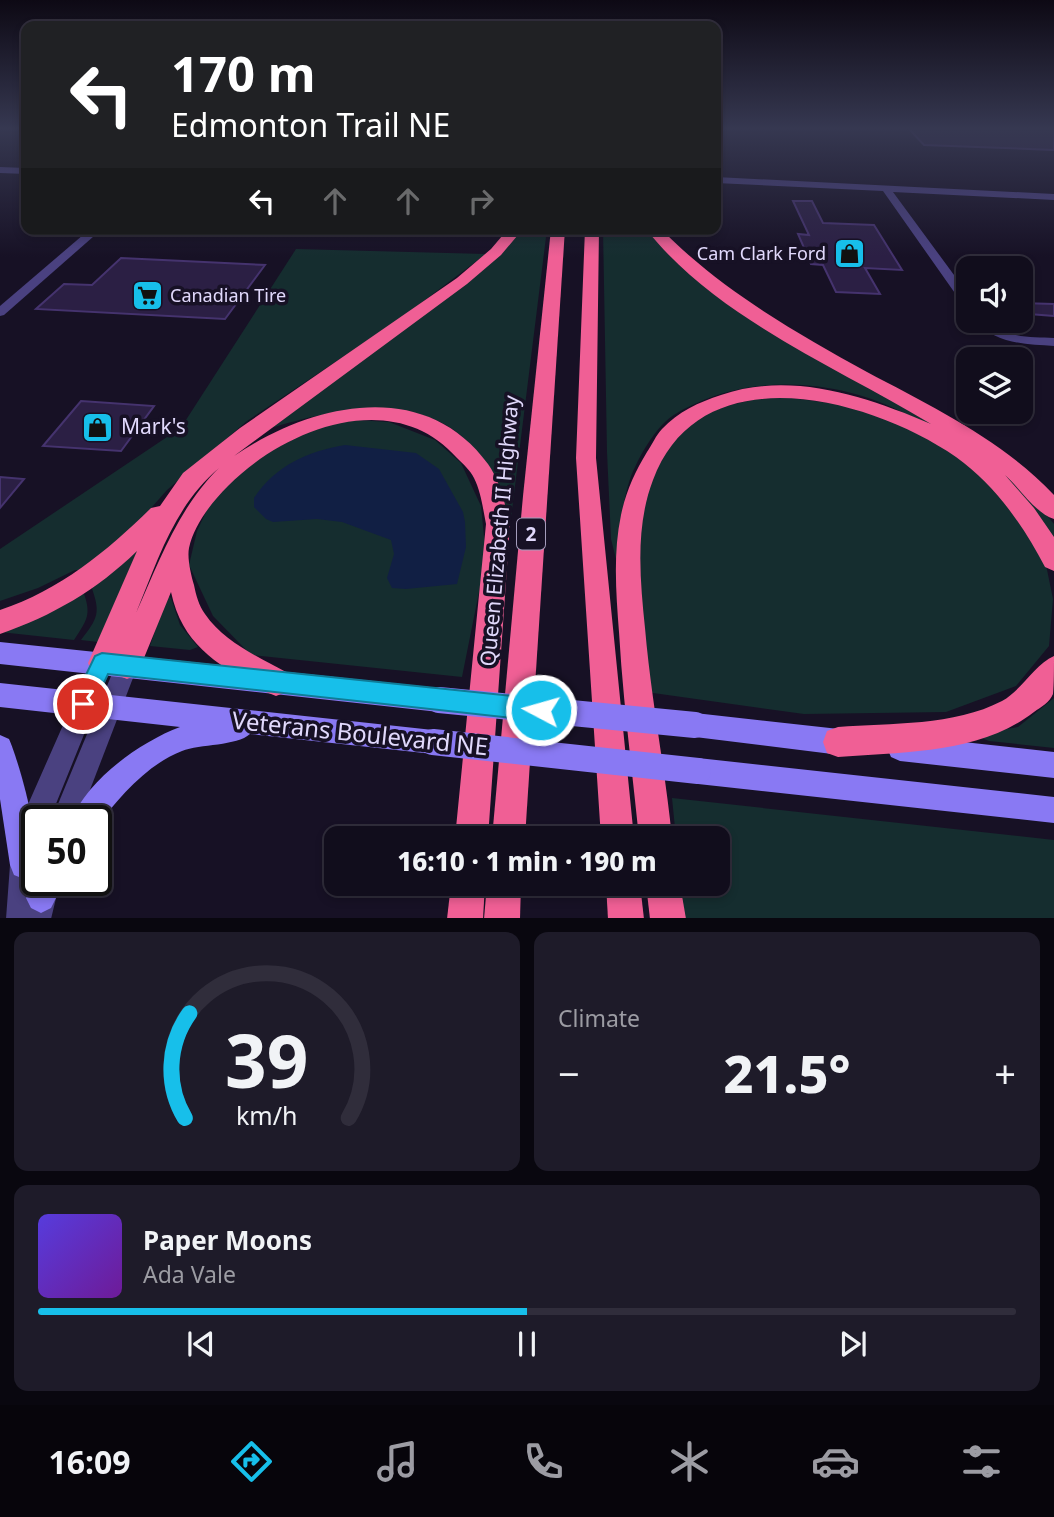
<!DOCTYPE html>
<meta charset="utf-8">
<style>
body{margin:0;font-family:"Noto Sans",sans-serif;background:#1e1b29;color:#f1f3f6;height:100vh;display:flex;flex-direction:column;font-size:26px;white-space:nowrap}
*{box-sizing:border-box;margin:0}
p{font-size:23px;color:#9c9ca3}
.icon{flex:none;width:38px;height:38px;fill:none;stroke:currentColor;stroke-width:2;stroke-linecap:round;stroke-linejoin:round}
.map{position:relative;height:918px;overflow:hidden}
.side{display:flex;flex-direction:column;gap:14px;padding:14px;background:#09070f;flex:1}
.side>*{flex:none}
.guide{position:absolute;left:21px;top:21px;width:700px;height:214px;border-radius:14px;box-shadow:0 4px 10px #0003,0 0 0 2px #302d3b;background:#202124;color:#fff;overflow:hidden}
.fabs{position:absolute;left:956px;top:256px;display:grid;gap:14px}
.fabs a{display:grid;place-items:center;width:77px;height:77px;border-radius:14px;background:#110d1c;box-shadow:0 4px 10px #0003,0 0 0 2px #302d3b;font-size:35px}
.speed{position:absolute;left:21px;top:805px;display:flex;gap:14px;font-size:35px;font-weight:700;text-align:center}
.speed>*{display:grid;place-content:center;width:91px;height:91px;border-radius:50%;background:#110d1c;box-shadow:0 4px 10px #0003,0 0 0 2px #302d3b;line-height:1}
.speed .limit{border:4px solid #111;border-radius:10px;background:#fff;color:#111}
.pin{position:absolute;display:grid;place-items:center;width:60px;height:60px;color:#fff;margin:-30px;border:4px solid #fff;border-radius:50%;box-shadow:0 2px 7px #0007}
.me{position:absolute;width:77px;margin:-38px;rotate:276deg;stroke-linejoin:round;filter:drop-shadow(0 0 5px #0008)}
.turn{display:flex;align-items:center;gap:24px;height:147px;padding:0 35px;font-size:32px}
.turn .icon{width:91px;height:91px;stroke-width:2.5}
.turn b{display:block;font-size:49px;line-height:60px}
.lanes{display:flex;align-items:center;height:66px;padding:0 35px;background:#0003;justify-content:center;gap:35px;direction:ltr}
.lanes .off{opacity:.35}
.big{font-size:52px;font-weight:800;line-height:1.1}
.side .tile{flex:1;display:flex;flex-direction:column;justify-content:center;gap:10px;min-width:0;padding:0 24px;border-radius:14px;background:#1e1b29}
.side .dial{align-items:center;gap:0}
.dial svg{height:182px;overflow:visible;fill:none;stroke:#302d3b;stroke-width:7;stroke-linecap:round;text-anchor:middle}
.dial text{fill:#f1f3f6;stroke:none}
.song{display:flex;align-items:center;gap:21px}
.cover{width:84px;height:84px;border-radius:10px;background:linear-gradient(135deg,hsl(250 70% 55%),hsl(280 70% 35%))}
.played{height:7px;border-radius:4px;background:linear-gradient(90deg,#17bfea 50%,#302d3b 50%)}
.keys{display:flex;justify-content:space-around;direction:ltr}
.heat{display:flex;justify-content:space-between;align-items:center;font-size:38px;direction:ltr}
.side .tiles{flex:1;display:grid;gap:14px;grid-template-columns:1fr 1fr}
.tile:last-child{grid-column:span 2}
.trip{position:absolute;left:324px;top:826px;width:406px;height:70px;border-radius:14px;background:#110d1c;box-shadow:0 4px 10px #0003,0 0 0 2px #302d3b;font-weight:800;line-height:70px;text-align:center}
.tabs{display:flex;height:112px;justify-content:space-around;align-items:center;background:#07050b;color:#9c9ca3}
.tabs .icon{width:49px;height:49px}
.tabs .active{color:#17bfea}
.tabs b{font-size:32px;color:#f1f3f6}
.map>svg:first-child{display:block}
.green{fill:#152d2f}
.water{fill:#111f44}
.building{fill:#2b1f44;stroke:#45336e;stroke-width:2}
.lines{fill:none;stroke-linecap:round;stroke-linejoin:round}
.minor{fill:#4a4180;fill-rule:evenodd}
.tertiary{fill:#4a4180;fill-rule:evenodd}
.secondary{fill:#8979f3;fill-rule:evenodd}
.motorway{fill:#f05f95;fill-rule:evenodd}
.secondary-bridge{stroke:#8979f3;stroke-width:26}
.route{fill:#17bfea;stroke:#0f7c98;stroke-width:2}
.labels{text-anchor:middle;stroke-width:7;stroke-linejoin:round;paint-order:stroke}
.far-poi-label{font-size:18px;fill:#e1d9fc;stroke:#171125;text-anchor:end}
.shield{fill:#171125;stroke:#a49dbc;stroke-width:2}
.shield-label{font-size:19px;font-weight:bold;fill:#e1d9fc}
.poi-label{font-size:21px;fill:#e1d9fc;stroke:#171125;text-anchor:start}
.street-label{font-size:21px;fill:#e1d9fc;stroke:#171125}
.near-street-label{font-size:24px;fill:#e1d9fc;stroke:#171125}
</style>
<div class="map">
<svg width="1054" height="919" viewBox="0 0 1054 919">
<rect width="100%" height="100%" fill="#171125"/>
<g class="green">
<path d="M520,229H547L510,526C504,508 499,487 489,470C441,383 338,407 261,431Z"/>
<path d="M603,229H645L677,261L967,441L1032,497L1054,524V542C1037,502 997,480 964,455C946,442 927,425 908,415C845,381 762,373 697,403C685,408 671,415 662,425C652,436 642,452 636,465C622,492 621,529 616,559L611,539L607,452Z"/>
<path d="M296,249L486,254L401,318L247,421L167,490L122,541L88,570H75L38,588L0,601V549L167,437L184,423Z"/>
<path d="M777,396L866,408L918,431L970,464L1008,501L1044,555L1053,599L1049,646L1016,686L946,712L804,714L646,692C641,612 617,491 683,432C690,426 696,418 704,415C727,404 752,400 777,396Z"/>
<path d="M357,420L389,422L435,440L461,463L481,506L486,557L462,677L251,655L213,616L189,565L197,531L212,499L234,472L313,427Z"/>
<path d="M140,546L98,642L81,640C98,618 101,613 91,586Z"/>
<path d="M83,591C92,615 87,620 74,640L0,632Z"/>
<path d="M167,595L171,598L180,625L198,647L190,650L150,646Z"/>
<path d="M1054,698V748L989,741L974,735L1018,727Z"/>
<path d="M672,798L1054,840V918H683L681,884H718V838H676Z"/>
</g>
<path class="water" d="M345,445L416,453L439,469L463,512L465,522L466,547L457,584L406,589L392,588L387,578L394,554L391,540L342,522L317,519L273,522L266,519L254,507V498C275,466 308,451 345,445Z"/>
<g class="building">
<path d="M909,129H1054V150L924,145Z"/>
<path d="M793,201H812L823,223L874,225L902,270L865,268L880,294L836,292L823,265L811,264L798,234L809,235Z"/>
<path d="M121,258L265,265L225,319L36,309L64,284L92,285Z"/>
<path d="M1020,303L1054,304V316L1029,314Z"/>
<path d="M81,401L154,406L121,451L43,446Z"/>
<path d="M0,477L24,479L0,508Z"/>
</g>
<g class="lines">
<g class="minor">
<path d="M0,167L26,168V174L0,173Z"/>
<path d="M716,177L1054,194V200L893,192L968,294V307L964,306L883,191L716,183Z"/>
<path d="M90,229H102L4,315L0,316V306Z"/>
<path d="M975,320C993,320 996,330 1012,334C1026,338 1040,337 1054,338V346C1025,344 995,344 975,320Z"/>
</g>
<g class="tertiary">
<path d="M102,652L110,655L113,663L49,821H37V880H54L58,890L51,919H6L10,865L26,809L94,655Z"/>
<path d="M127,654L135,657L138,665L78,821H51L119,657Z"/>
</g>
<g class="secondary">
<path d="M0,642L439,688L447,692L451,700L447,708L439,712L0,664Z"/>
<path d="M0,683L433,730L442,733L445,742L442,751L433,754L250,734C237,746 200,744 182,751C146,765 119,798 96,827V821H71C87,780 140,742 180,727L0,707Z"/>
<path d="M695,713L848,730L857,734L861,743L857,752L848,756L695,737L686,734L683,725L686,716Z"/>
<path d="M0,735L9,739C20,764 44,851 34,875L24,879L14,875L10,865L0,799Z"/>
<path d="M900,735L1054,752V778L900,761L891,757L887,748L891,739Z"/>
<path d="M698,758L1054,797V823L698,784L689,780L685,771L689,762Z"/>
<path d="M37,877V880H65L51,908L41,913L31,908L26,898Z"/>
</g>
<g class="motorway">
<path d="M508,229H523L501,255L467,284L234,456C310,404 424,376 488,464C500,481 505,504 510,524L488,838H455L486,524C483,509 481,492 474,478C470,470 463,464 457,458C394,386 285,428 228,486C211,503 194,525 189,548C187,558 191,575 194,585C196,595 199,606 205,614C224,642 257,656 286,672L290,682L286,692L276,696L266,692C221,666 183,648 171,592L137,675L127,679L117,675L114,667L112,673L102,677L92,673L88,663L137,551C97,590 52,616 0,634V610C60,590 106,552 151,508L160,506L183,473L240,428L457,278L491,249ZM219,468C178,508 159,562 136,613C158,560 174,506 219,468Z"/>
<path d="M551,229H565L525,838H492L523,496Z"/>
<path d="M585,229H599L596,458L634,838H601L576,458Z"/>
<path d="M646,229H661C721,290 793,331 867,372C933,407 1002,440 1054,495V519C1035,513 1020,488 1005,475L1034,508L1054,537V571L1045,567C1023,525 995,485 956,457C870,398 701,352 653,480C635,527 640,579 645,628C651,698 665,768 672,838H639C632,769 623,701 619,632C616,593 613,553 621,515C626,491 635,472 647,452C652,445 656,435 662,429C678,412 699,402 721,395C791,371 865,396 931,424C837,367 716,318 646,229Z"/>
<path d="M1054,656C1054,667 1054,684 1053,694C1050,702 1041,707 1034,712C980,754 903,752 838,757L827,753L823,742L827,731L838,727C891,723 954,726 1002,701C1023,689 1035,664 1054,656Z"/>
<path d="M451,884H485L483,919H447Z"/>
<path d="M487,884H521L520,919H484Z"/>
<path d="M606,884H640L644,919H608Z"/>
<path d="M646,884H680L686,919H650Z"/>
</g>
<g class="secondary-bridge">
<path d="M439,700L695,725"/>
<path d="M433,742L698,771"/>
</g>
</g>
<linearGradient id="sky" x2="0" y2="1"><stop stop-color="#0d0914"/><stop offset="0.5" stop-color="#363851"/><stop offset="1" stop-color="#363851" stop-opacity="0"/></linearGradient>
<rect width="1054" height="257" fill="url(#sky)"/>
<path class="route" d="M102,653L541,699L549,702L552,710L549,718L541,721L108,674L90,712L83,715L75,712L72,704L95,656Z"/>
<defs>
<symbol id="shop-square" viewBox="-11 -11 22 22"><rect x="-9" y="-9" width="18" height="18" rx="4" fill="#17bfea" stroke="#171125"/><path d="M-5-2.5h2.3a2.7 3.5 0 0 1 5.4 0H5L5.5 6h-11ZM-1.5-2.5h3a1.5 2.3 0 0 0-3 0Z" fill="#111"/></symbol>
<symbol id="supermarket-square" viewBox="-11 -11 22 22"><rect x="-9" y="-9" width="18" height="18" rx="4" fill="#17bfea" stroke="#171125"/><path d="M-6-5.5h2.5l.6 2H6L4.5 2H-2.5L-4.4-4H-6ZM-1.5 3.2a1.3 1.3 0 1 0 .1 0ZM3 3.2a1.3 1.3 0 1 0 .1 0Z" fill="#111"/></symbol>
</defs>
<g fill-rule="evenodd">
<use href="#shop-square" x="832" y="236" width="35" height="35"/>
<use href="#supermarket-square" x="130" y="278" width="35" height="35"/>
<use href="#shop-square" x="80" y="410" width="35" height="35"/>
</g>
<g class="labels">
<g class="far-poi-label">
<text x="826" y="260">Cam Clark Ford</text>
<text x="170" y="302" text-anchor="start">Canadian Tire</text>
</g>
<rect class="shield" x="517" y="518.5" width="28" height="31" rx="5"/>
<g class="shield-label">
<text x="531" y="541">2</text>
</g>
<g class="poi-label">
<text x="121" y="434">Mark's</text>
</g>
<g class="street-label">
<text transform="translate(500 531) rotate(-85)" y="7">Queen Elizabeth II Highway</text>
</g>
<g class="near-street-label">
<text transform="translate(360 734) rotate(6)" y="8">Veterans Boulevard NE</text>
</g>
</g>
</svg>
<div class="fabs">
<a><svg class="icon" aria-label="sound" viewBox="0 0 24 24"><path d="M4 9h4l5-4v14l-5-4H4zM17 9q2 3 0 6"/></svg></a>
<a><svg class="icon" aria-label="layers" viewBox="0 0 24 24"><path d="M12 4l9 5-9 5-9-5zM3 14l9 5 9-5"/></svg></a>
</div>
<div class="speed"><div class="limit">50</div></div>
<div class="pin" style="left:83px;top:704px;background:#d93025"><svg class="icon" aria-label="arrive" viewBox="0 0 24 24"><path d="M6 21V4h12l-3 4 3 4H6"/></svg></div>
<svg class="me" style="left:541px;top:710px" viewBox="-20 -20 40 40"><circle r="17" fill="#17bfea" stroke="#fff" stroke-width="3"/><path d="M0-11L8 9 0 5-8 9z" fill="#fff"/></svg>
<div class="trip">16:10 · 1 min · 190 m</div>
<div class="guide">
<div class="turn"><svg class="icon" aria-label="left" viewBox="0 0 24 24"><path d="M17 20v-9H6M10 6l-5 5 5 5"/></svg><div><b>170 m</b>Edmonton Trail NE</div></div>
<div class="lanes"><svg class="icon" aria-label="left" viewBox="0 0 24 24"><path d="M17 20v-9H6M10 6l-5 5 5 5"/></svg><svg class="icon off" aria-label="ahead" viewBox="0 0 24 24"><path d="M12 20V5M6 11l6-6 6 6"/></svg><svg class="icon off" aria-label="ahead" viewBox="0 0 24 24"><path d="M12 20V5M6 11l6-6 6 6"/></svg><svg class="icon off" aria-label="right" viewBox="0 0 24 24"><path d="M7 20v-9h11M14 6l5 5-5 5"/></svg></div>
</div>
</div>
<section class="side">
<div class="tiles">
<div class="tile dial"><svg viewBox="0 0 100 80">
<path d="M14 69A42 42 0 1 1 86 69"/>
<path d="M14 69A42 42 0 0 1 16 23" stroke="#17bfea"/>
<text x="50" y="56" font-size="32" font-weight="700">39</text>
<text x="50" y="72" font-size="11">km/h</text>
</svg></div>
<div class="tile"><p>Climate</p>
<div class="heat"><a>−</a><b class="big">21.5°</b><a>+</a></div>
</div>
<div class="tile">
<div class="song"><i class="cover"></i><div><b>Paper Moons</b><p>Ada Vale</p></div></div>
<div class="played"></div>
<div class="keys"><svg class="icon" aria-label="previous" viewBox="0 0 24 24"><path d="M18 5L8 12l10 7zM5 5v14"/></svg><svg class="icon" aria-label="pause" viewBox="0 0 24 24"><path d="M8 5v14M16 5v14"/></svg><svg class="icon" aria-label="next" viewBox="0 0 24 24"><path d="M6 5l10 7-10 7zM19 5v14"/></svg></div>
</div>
</div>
</section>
<nav class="tabs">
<b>16:09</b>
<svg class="icon active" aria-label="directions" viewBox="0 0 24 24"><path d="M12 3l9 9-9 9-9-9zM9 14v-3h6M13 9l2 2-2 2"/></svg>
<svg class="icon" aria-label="music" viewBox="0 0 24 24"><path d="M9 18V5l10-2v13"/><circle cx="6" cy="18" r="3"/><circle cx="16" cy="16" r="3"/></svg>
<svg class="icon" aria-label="phone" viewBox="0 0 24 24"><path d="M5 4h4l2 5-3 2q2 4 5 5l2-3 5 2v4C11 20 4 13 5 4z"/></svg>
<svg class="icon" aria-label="climate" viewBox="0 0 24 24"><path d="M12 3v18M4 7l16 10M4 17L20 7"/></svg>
<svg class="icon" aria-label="car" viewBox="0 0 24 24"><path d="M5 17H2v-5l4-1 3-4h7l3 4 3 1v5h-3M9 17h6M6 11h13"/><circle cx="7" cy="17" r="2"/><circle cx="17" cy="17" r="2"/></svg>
<svg class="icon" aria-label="filters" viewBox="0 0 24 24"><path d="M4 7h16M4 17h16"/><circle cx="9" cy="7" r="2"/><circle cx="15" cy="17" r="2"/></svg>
</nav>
